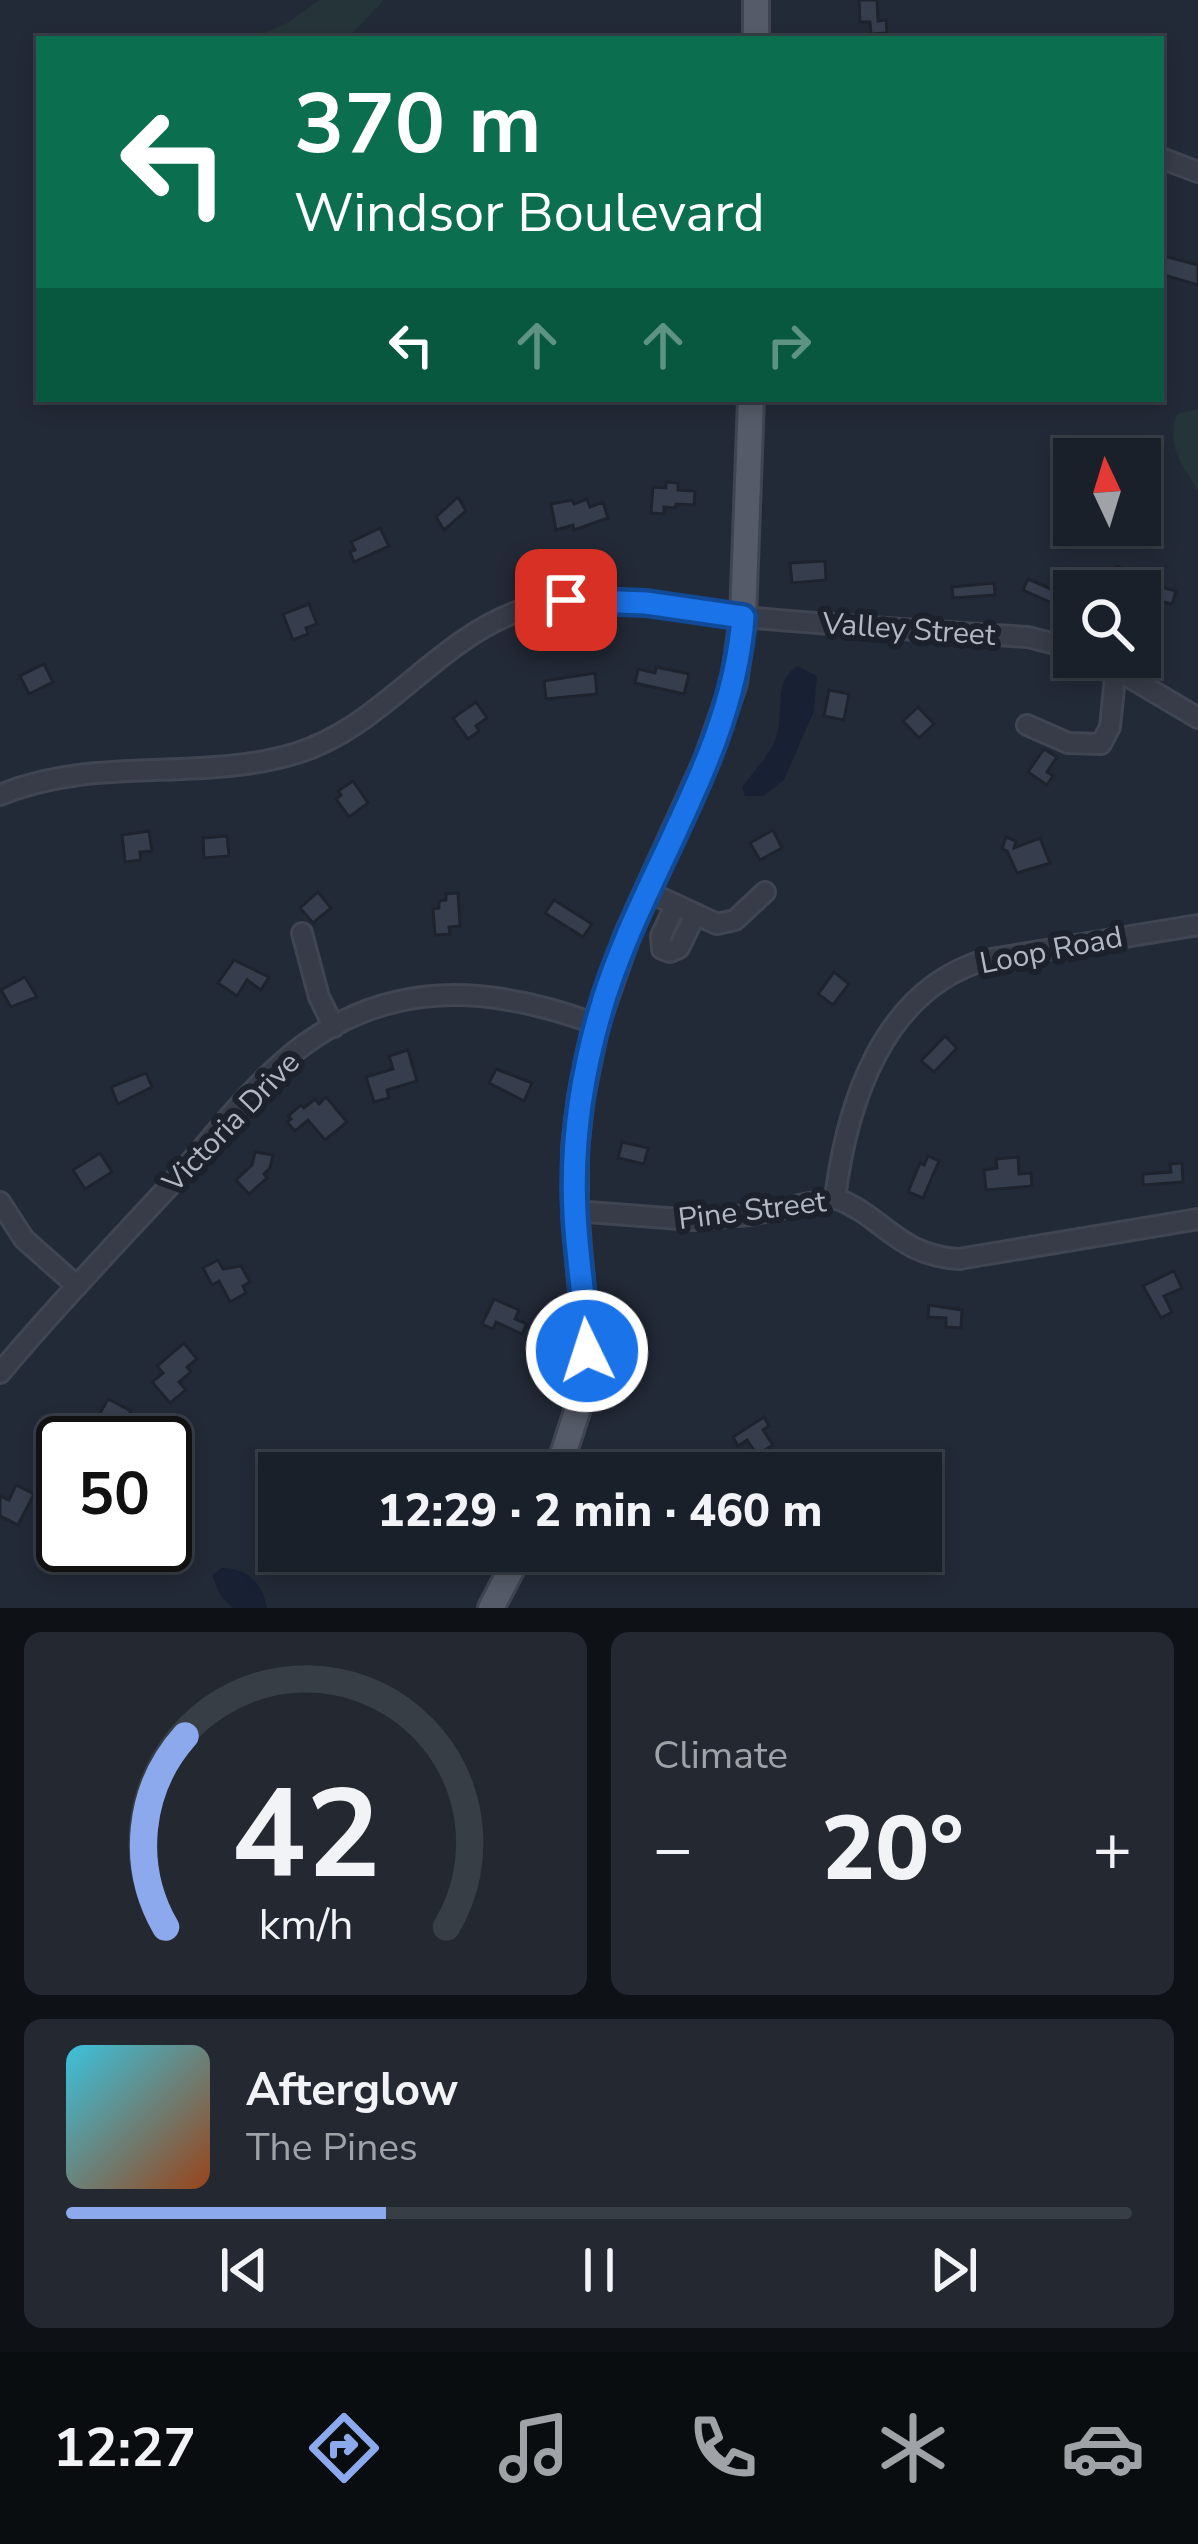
<!DOCTYPE html>
<meta charset="utf-8">
<style>
body{margin:0;font-family:"Nunito Sans",sans-serif;background:#232831;color:#f1f3f6;height:100vh;display:flex;flex-direction:column;font-size:45px;white-space:nowrap}
*{box-sizing:border-box;margin:0}
p{font-size:39px;color:#9fa3a8}
.icon{flex:none;width:66px;height:66px;fill:none;stroke:currentColor;stroke-width:2;stroke-linecap:round;stroke-linejoin:round}
.map{position:relative;height:1608px;overflow:hidden}
.drawer{display:flex;flex-direction:column;gap:24px;padding:24px;background:#0e1217;flex:1}
.drawer>*{flex:none}
.hud{position:absolute;left:36px;top:36px;width:1128px;height:366px;border-radius:0px;box-shadow:0 6px 18px #0003,0 0 0 3px #383e46;background:#0b6e4f;color:#fff;overflow:hidden}
.needle{width:78px;rotate:356deg}
.fabs{position:absolute;left:1053px;top:438px;display:grid;gap:24px}
.fabs a{display:grid;place-items:center;width:108px;height:108px;border-radius:0px;background:#1a2029;box-shadow:0 6px 18px #0003,0 0 0 3px #383e46;font-size:60px}
.speed{position:absolute;left:36px;top:1416px;display:flex;gap:24px;font-size:60px;font-weight:700;text-align:center}
.speed>*{display:grid;place-content:center;width:156px;height:156px;border-radius:50%;background:#1a2029;box-shadow:0 6px 18px #0003,0 0 0 3px #383e46;line-height:1}
.speed .limit{border:6px solid #111;border-radius:18px;background:#fff;color:#111}
.pin{position:absolute;display:grid;place-items:center;width:102px;height:102px;color:#fff;margin:-51px;border-radius:24px;box-shadow:0 6px 18px #0006}
.me{position:absolute;width:132px;margin:-66px;rotate:356deg;stroke-linejoin:round;filter:drop-shadow(0 0 9px #0008)}
.turn{display:flex;align-items:center;gap:42px;height:252px;padding:0 60px;font-size:54px}
.turn .icon{width:156px;height:156px;stroke-width:2.5}
.turn b{display:block;font-size:84px;line-height:102px}
.lanes{display:flex;align-items:center;height:114px;padding:0 60px;background:#0003;justify-content:center;gap:60px;direction:ltr}
.lanes .off{opacity:.35}
.big{font-size:90px;font-weight:800;line-height:1.1}
.drawer .widget{flex:1;display:flex;flex-direction:column;justify-content:center;gap:18px;min-width:0;padding:0 42px;border-radius:18px;background:#232831}
.drawer .dial{align-items:center;gap:0}
.dial svg{height:312px;overflow:visible;fill:none;stroke:#383e46;stroke-width:7;stroke-linecap:round;text-anchor:middle}
.dial text{fill:#f1f3f6;stroke:none}
.song{display:flex;align-items:center;gap:36px}
.cover{width:144px;height:144px;border-radius:18px;background:linear-gradient(135deg,hsl(190 70% 55%),hsl(20 70% 35%))}
.played{height:12px;border-radius:6px;background:linear-gradient(90deg,#8da9ed 30%,#383e46 30%)}
.keys{display:flex;justify-content:space-around;direction:ltr}
.heat{display:flex;justify-content:space-between;align-items:center;font-size:66px;direction:ltr}
.drawer .tiles{flex:1;display:grid;gap:24px;grid-template-columns:1fr 1fr}
.widget:last-child{grid-column:span 2}
.trip{position:absolute;left:258px;top:1452px;width:684px;height:120px;border-radius:0px;background:#1a2029;box-shadow:0 6px 18px #0003,0 0 0 3px #383e46;font-weight:800;line-height:120px;text-align:center}
.tab-bar{display:flex;height:192px;justify-content:space-around;align-items:center;background:#0a0d10;color:#9fa3a8}
.tab-bar .icon{width:84px;height:84px}
.tab-bar .current{color:#8da9ed}
.tab-bar b{font-size:54px;color:#f1f3f6}
.map>svg:first-child{display:block}
.green{fill:#253438}
.water{fill:#182134}
.building{fill:#363e4e;stroke:#1e232e;stroke-width:3}
.lines{fill:none;stroke-linecap:round;stroke-linejoin:round}
.minor-casing{stroke:#404551;stroke-width:24}
.major-casing{stroke:#404551;stroke-width:30}
.minor{stroke:#373c48;stroke-width:18}
.major{stroke:#555b68;stroke-width:24}
.route-casing{stroke:#114b97;stroke-width:30}
.route{stroke:#1a73e8;stroke-width:21}
.labels{text-anchor:middle;stroke-width:12;stroke-linejoin:round;paint-order:stroke}
.street-label{font-size:30px;fill:#b2b7c4;stroke:#1c212c}
</style>
<div class="map">
<svg width="1198" height="1608" viewBox="0 0 1198 1608">
<rect width="100%" height="100%" fill="#232a37"/>
<g class="green">
<path d="M319,0H384L347,39H252L289,22Z"/>
<path d="M1198,409V490C1181,463 1166,447 1177,414Z"/>
</g>
<g class="water">
<path d="M798,666L817,676L814,711L784,780L763,796H745L742,787C752,773 770,755 776,738C785,713 772,680 798,666Z"/>
<path d="M222,1568C248,1568 263,1584 267,1608H233L220,1595L212,1575Z"/>
</g>
<g class="building">
<path d="M859,0H877L878,21L886,20L887,33L871,34L870,22H860Z"/>
<path d="M1164,256L1198,265V285L1161,274Z"/>
<path d="M666,482L678,483V490L695,491L694,505L676,504L675,508L664,507V514L651,513L653,487L666,488Z"/>
<path d="M458,497L466,511L444,530L436,517Z"/>
<path d="M587,499L590,507L603,502L608,518L574,530L573,525L556,530L551,504L572,500L574,504Z"/>
<path d="M380,528L389,546L354,562L350,552L355,550L351,542Z"/>
<path d="M825,561L826,580L792,583L790,563Z"/>
<path d="M1117,566L1134,573L1131,579L1176,591L1172,604L1140,596V591H1106Z"/>
<path d="M1028,579L1067,596L1061,607L1023,590Z"/>
<path d="M994,583L995,595L953,598L952,587Z"/>
<path d="M309,604L317,624L306,628L308,634L293,640L283,614Z"/>
<path d="M44,664L53,682L29,694L20,676Z"/>
<path d="M656,667L689,674L684,694L635,683L638,669L655,673Z"/>
<path d="M595,673L597,694L546,699L544,681Z"/>
<path d="M829,690L849,694L844,720L824,716Z"/>
<path d="M476,702L487,718L476,726L479,731L468,739L453,718Z"/>
<path d="M918,707L934,724L919,738L903,721Z"/>
<path d="M1044,749L1057,757L1047,772L1053,776L1047,785L1028,772Z"/>
<path d="M353,781L368,803L349,817L336,799L341,795L338,791Z"/>
<path d="M773,830L782,848L760,860L750,843Z"/>
<path d="M149,831L152,851L140,852L141,860L125,862L122,835Z"/>
<path d="M227,836L229,856L204,858L203,838Z"/>
<path d="M1006,837L1016,841L1014,848L1040,838L1050,863L1017,873L1007,851L1002,849Z"/>
<path d="M318,892L331,908L313,923L300,908Z"/>
<path d="M458,893L460,926L449,927L450,934L435,935L433,909L439,908V901L446,900V894Z"/>
<path d="M554,900L592,924L583,937L545,913Z"/>
<path d="M234,960L269,977L261,990L247,980L237,996L218,983Z"/>
<path d="M834,972L849,984L833,1005L818,994Z"/>
<path d="M25,977L37,997L11,1007L1,990Z"/>
<path d="M945,1036L957,1048L934,1072L921,1061Z"/>
<path d="M408,1050L417,1081L387,1090L389,1098L374,1102L366,1077L393,1069L389,1056Z"/>
<path d="M496,1069L532,1083L524,1101L489,1083Z"/>
<path d="M146,1073L152,1087L118,1104L111,1087Z"/>
<path d="M326,1097L347,1122L325,1140L308,1120L295,1131L287,1122L291,1119L288,1116L301,1105L304,1108L315,1099L319,1104Z"/>
<path d="M622,1142L648,1148L644,1164L618,1158Z"/>
<path d="M255,1152L273,1155L270,1168L264,1174L267,1178L249,1194L236,1180L252,1165Z"/>
<path d="M100,1153L112,1172L85,1189L73,1170Z"/>
<path d="M928,1156L939,1161L923,1198L908,1192L920,1163L924,1165Z"/>
<path d="M1018,1157L1019,1174L1031,1173L1032,1186L986,1190L984,1170L997,1168L996,1159Z"/>
<path d="M1182,1163L1183,1182L1143,1185V1174L1171,1172L1170,1164Z"/>
<path d="M218,1260L223,1269L241,1266L250,1282L243,1286L246,1293L230,1302L219,1281L212,1285L203,1268Z"/>
<path d="M1174,1271L1182,1288L1164,1296L1172,1312L1161,1318L1143,1286Z"/>
<path d="M494,1299L519,1310L515,1319L527,1324L522,1334L496,1322L493,1329L482,1324Z"/>
<path d="M929,1305L962,1310L961,1328L946,1327V1318L928,1317Z"/>
<path d="M184,1343L197,1359L187,1367L191,1372L179,1382L186,1390L170,1403L152,1382L163,1373L157,1366Z"/>
<path d="M108,1399L131,1411L112,1443H83Z"/>
<path d="M764,1417L769,1426L763,1430L773,1445L757,1455L747,1440L738,1446L733,1437Z"/>
<path d="M16,1485L34,1494L18,1525L0,1516V1496L9,1500Z"/>
</g>
<g class="lines">
<defs>
<g id="minor">
<path d="M1161,158L1198,172"/>
<path d="M1095,657L1198,718"/>
<path d="M1027,725L1068,743L1101,744L1110,727L1116,668"/>
<path d="M0,795C95,755 200,783 297,753C382,727 435,641 519,611C591,585 671,610 745,617C839,626 934,631 1028,637L1074,649"/>
<path d="M646,891L717,924L735,920L765,892"/>
<path d="M675,906L661,936L662,949L670,952L679,948L695,915"/>
<path d="M302,933L319,997L334,1027"/>
<path d="M835,1198C847,1103 883,990 985,960L1198,925"/>
<path d="M0,1202L24,1239L77,1286"/>
<path d="M575,1211L693,1220L749,1215L835,1198C884,1216 896,1255 959,1259L1198,1219"/>
<path d="M0,1373C55,1307 115,1245 173,1182C211,1140 248,1090 292,1054C387,977 489,985 596,1024"/>
</g>
<g id="major">
<path d="M756,0V39"/>
<path d="M557,1473L583,1393L587,1351L575,1211V1148L581,1097L596,1024L627,936L707,760L734,683L743,617L751,399"/>
<path d="M491,1608L521,1551"/>
</g>
</defs>
<use href="#minor" class="minor-casing"/>
<use href="#major" class="major-casing"/>
<use href="#minor" class="minor"/>
<use href="#major" class="major"/>
</g>
<g class="lines">
<defs>
<path id="route" d="M566,600L646,603L743,617C733,754 646,868 605,996C583,1066 571,1139 575,1213C577,1259 586,1305 587,1351"/>
</defs>
<use href="#route" class="route-casing"/>
<use href="#route" class="route"/>
</g>
<g class="labels">
<g class="street-label">
<text transform="translate(909 629) rotate(4)" y="10">Valley Street</text>
<text transform="translate(1051 950) rotate(-11)" y="10">Loop Road</text>
<text transform="translate(231 1122) rotate(-46)" y="10">Victoria Drive</text>
<text transform="translate(752 1210) rotate(-7)" y="10">Pine Street</text>
</g>
</g>
</svg>
<div class="fabs">
<a><svg class="needle" viewBox="-14 -14 28 28"><path d="M0-13l5 13h-10z" fill="#e53935"/><path d="M0 13l5-13h-10z" fill="#9fa3a8"/></svg></a>
<a><svg class="icon" aria-label="search" viewBox="0 0 24 24"><circle cx="10" cy="10" r="6"/><path d="M15 15l6 6"/></svg></a>
</div>
<div class="speed"><div class="limit">50</div></div>
<div class="pin" style="left:566px;top:600px;background:#d93025"><svg class="icon" aria-label="arrive" viewBox="0 0 24 24"><path d="M6 21V4h12l-3 4 3 4H6"/></svg></div>
<svg class="me" style="left:587px;top:1351px" viewBox="-20 -20 40 40"><circle r="17" fill="#1a73e8" stroke="#fff" stroke-width="3"/><path d="M0-11L8 9 0 5-8 9z" fill="#fff"/></svg>
<div class="trip">12:29 · 2 min · 460 m</div>
<div class="hud">
<div class="turn"><svg class="icon" aria-label="left" viewBox="0 0 24 24"><path d="M17 20v-9H6M10 6l-5 5 5 5"/></svg><div><b>370 m</b>Windsor Boulevard</div></div>
<div class="lanes"><svg class="icon" aria-label="left" viewBox="0 0 24 24"><path d="M17 20v-9H6M10 6l-5 5 5 5"/></svg><svg class="icon off" aria-label="ahead" viewBox="0 0 24 24"><path d="M12 20V5M6 11l6-6 6 6"/></svg><svg class="icon off" aria-label="ahead" viewBox="0 0 24 24"><path d="M12 20V5M6 11l6-6 6 6"/></svg><svg class="icon off" aria-label="right" viewBox="0 0 24 24"><path d="M7 20v-9h11M14 6l5 5-5 5"/></svg></div>
</div>
</div>
<section class="drawer">
<div class="tiles">
<div class="widget dial"><svg viewBox="0 0 100 80">
<path d="M14 69A42 42 0 1 1 86 69"/>
<path d="M14 69A42 42 0 0 1 19 20" stroke="#8da9ed"/>
<text x="50" y="56" font-size="32" font-weight="700">42</text>
<text x="50" y="72" font-size="11">km/h</text>
</svg></div>
<div class="widget"><p>Climate</p>
<div class="heat"><a>−</a><b class="big">20°</b><a>+</a></div>
</div>
<div class="widget">
<div class="song"><i class="cover"></i><div><b>Afterglow</b><p>The Pines</p></div></div>
<div class="played"></div>
<div class="keys"><svg class="icon" aria-label="previous" viewBox="0 0 24 24"><path d="M18 5L8 12l10 7zM5 5v14"/></svg><svg class="icon" aria-label="pause" viewBox="0 0 24 24"><path d="M8 5v14M16 5v14"/></svg><svg class="icon" aria-label="next" viewBox="0 0 24 24"><path d="M6 5l10 7-10 7zM19 5v14"/></svg></div>
</div>
</div>
</section>
<nav class="tab-bar">
<b>12:27</b>
<svg class="icon current" aria-label="directions" viewBox="0 0 24 24"><path d="M12 3l9 9-9 9-9-9zM9 14v-3h6M13 9l2 2-2 2"/></svg>
<svg class="icon" aria-label="music" viewBox="0 0 24 24"><path d="M9 18V5l10-2v13"/><circle cx="6" cy="18" r="3"/><circle cx="16" cy="16" r="3"/></svg>
<svg class="icon" aria-label="phone" viewBox="0 0 24 24"><path d="M5 4h4l2 5-3 2q2 4 5 5l2-3 5 2v4C11 20 4 13 5 4z"/></svg>
<svg class="icon" aria-label="climate" viewBox="0 0 24 24"><path d="M12 3v18M4 7l16 10M4 17L20 7"/></svg>
<svg class="icon" aria-label="car" viewBox="0 0 24 24"><path d="M5 17H2v-5l4-1 3-4h7l3 4 3 1v5h-3M9 17h6M6 11h13"/><circle cx="7" cy="17" r="2"/><circle cx="17" cy="17" r="2"/></svg>
</nav>
